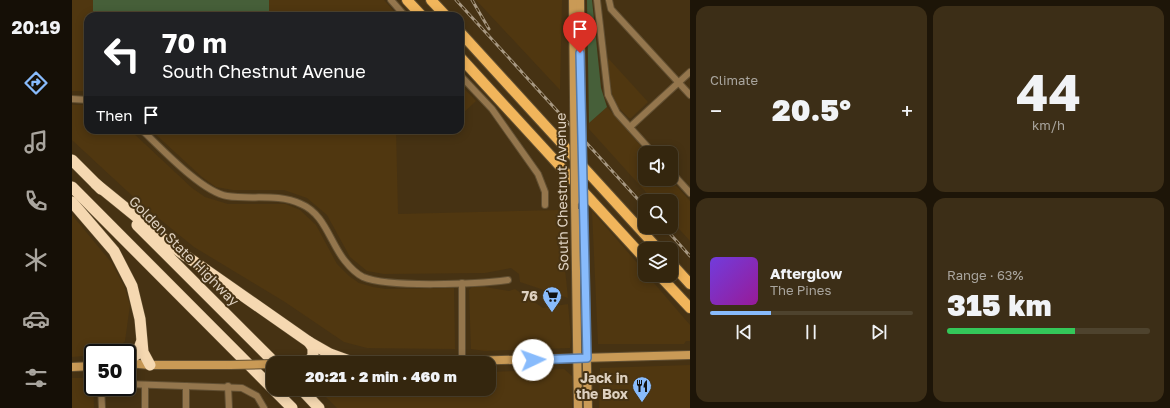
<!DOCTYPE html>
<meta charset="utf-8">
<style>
body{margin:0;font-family:"Golos Text",sans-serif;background:#3c2e17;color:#f1f3f6;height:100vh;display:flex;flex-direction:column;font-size:15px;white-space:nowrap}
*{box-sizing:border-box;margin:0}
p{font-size:13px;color:#a9a59e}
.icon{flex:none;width:22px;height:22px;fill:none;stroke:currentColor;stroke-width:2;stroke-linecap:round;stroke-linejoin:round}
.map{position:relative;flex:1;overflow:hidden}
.panel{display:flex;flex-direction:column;gap:6px;padding:6px;background:#1d1508;width:480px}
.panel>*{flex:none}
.top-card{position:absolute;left:12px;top:12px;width:380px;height:122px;border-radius:12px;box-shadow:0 2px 10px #0003,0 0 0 1px #4e432e;background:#202124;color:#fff;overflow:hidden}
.fabs{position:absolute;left:566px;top:146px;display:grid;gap:8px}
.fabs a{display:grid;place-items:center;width:40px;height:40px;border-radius:8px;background:#34260e;box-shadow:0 2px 10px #0003,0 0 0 1px #4e432e;font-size:20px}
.speed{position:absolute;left:12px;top:344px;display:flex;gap:8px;font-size:20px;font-weight:700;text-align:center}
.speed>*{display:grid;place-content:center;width:52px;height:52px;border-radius:50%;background:#34260e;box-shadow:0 2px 10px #0003,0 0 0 1px #4e432e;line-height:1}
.speed .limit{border:2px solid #111;border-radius:6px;background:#fff;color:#111}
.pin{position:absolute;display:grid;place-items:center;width:34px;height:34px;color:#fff;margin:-41px -17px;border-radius:50% 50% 50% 0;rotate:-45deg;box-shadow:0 0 4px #0007}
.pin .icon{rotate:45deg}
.me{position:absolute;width:44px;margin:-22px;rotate:87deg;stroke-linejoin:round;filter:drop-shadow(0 0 3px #0008)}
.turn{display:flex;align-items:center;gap:14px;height:84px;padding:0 12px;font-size:18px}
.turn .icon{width:52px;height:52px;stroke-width:2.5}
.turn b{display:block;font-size:28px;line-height:34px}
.then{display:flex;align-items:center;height:38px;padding:0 12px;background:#0003;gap:8px;font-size:15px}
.big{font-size:30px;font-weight:800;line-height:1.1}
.panel .card{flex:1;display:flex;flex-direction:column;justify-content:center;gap:6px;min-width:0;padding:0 14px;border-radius:12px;background:#3c2e17}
.panel .dial{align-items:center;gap:0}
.dial b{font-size:52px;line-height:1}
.song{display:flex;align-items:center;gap:12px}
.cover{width:48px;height:48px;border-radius:6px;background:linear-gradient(135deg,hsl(260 70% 55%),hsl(300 70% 35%))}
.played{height:4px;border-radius:2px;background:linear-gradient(90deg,#88bbfc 30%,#4e432e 30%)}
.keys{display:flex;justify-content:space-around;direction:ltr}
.heat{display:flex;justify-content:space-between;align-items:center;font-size:22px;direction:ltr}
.charge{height:6px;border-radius:3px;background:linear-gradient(90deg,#34c759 63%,#4e432e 0)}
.panel .tiles{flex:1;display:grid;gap:6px;grid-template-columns:repeat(2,1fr)}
.trip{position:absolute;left:194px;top:356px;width:230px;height:40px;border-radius:12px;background:#34260e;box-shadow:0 2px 10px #0003,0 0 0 1px #4e432e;font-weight:800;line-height:40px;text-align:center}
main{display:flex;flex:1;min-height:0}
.dock{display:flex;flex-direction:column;width:72px;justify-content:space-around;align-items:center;background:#150f06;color:#a9a59e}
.dock .icon{width:28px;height:28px}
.dock .active{color:#88bbfc}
.dock b{font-size:18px;color:#f1f3f6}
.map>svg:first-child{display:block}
.built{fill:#503710}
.green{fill:#465f39}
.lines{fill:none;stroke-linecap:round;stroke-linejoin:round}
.minor-casing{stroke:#614f32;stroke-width:8}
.secondary-casing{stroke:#614f32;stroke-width:10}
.primary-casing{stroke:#614f32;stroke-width:12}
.motorway-casing{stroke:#614f32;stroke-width:12}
.minor{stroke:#94764d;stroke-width:6}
.secondary{stroke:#c99a56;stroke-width:8}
.primary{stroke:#f1b55b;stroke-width:10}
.motorway{stroke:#f5d8b1;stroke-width:11}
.rail-casing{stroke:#a79882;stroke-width:3}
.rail{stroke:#463213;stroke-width:1.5;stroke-dasharray:4.5;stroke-linecap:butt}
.secondary-bridge-casing{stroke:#614f32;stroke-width:10;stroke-linecap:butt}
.secondary-bridge{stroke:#c99a56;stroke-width:8}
.route-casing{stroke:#587aa4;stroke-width:10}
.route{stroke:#88bbfc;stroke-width:7}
.labels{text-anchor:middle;stroke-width:4;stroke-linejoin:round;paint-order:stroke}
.street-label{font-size:14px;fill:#ded1c0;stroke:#463213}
.poi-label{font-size:14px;font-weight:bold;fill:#ded1c0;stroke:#463213;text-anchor:end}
</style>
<main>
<nav class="dock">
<b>20:19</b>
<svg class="icon active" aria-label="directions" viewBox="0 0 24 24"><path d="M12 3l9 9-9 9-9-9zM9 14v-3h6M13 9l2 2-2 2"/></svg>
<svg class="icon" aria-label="music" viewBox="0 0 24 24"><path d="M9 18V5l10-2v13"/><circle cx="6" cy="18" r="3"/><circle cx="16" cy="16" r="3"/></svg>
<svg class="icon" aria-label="phone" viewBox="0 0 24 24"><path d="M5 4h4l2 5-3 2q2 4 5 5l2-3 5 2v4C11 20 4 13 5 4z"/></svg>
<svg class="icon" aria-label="climate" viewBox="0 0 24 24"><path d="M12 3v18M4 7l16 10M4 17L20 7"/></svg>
<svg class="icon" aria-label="car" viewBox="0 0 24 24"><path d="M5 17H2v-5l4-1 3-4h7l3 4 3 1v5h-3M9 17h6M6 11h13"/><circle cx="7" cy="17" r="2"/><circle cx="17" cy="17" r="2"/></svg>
<svg class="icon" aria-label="filters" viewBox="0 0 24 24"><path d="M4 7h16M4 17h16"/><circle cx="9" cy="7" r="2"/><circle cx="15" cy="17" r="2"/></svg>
</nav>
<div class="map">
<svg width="618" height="408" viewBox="0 0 618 408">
<rect width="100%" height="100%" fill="#463213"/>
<g class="built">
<path d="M0,0H21V11L27,16H16V91H0Z"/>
<path d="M197,0H312L326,16H197Z"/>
<path d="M404,0H490L488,90Z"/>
<path d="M535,57L576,102L559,118H557L546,107L540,94Z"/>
<path d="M388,84L404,101L388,116Z"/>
<path d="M0,105H16V130H58L120,188L133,197L156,204H213L228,210L244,225L265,264L277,276L287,283L301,287L314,289L382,288L383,349L295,348L272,342L213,302L122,247L68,203L0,140Z"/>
<path d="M535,107L575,153H573V179H598L618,201V241L599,220V201H582L517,129V123Z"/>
<path d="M79,130H324L326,214L487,210L496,298L448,282L447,274L439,268L413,273L312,274L295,271L278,257L255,215L235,198L212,190H161L144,187L130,177Z"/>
<path d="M520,211L573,272V275H575L618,325V341H614L612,344H526Z"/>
<path d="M0,215L39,262L52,286L58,305L53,341L45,349L21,353V355L12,356L0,357Z"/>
<path d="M400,287H413L437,291L443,289L471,308L496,304L499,337L498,348L413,351L399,349L397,290Z"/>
<path d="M618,365V408H527L528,368Z"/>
<path d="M492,369L500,376V408H265L246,389H417V372Z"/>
<path d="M0,378H21L22,408H0Z"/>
</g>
<g class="green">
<path d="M21,0H197V16H27L21,11Z"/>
<path d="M515,0H520L529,88L535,107L517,123Z"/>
</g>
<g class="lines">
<defs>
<g id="minor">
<path d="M319,0L333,16"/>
<path d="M525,0L536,95L545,113L581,153"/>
<path d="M537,0L539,9L618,95"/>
<path d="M388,75L420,109L466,174L473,192V205"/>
<path d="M0,99L16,100"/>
<path d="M558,127L618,72"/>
<path d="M70,130C89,148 130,192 155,196C180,200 205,193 229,204C253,214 258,243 273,261C277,266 285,274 291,277C316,288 406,284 436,280"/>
<path d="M599,172L618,193"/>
<path d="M390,283V361"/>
<path d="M55,384L170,388L185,396L192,408"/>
<path d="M73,385V408"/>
<path d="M114,386V408"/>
<path d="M156,386L157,408"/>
<path d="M29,387L30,408"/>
</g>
<g id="secondary">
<path d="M501,0L502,98"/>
<path d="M508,0L509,107"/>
<path d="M503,201L506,408"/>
<path d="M511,209L516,408"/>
<path d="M55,363L78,365H158"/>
<path d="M235,363L357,362L618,355"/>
<path d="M0,367L21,366"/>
</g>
<g id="primary">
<path d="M335,0L350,16"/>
<path d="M359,0L374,16"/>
<path d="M388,32L586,249"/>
<path d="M388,57L573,259"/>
<path d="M599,263L618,284"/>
<path d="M587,275L618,308"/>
</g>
<g id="motorway">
<path d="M0,160L29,189"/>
<path d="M24,184L104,249L237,342L258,354L280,362"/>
<path d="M0,187L201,389"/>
<path d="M0,202L42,251L60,286L68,319L71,352L78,365"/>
<path d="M65,225L203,363"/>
<path d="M55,361L65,354L69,343"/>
<path d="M235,363L241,356V348L237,342"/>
<path d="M201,389L220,408"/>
<path d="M229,389L247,408"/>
</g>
</defs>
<use href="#minor" class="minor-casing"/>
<use href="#secondary" class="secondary-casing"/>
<use href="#primary" class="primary-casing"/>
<use href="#motorway" class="motorway-casing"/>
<use href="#minor" class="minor"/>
<use href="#secondary" class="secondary"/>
<use href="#primary" class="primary"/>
<use href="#motorway" class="motorway"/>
<defs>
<g id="rail">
<path d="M384,0L573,207"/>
<path d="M400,0L417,29"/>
<path d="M592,227L618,256"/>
</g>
</defs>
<use href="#rail" class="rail-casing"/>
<use href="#rail" class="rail"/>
<defs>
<g id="secondary-bridge">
<path d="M502,98L503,201"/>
<path d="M509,107L511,209"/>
<path d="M158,365L201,364"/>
</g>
</defs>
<use href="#secondary-bridge" class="secondary-bridge-casing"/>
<use href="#secondary-bridge" class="secondary-bridge"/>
</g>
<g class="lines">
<defs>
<path id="route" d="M461,360L515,358L508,53"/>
</defs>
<use href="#route" class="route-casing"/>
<use href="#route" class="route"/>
</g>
<defs>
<symbol id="supermarket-pin" viewBox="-11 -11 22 30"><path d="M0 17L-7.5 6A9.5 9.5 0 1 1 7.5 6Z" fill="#88bbfc" stroke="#463213"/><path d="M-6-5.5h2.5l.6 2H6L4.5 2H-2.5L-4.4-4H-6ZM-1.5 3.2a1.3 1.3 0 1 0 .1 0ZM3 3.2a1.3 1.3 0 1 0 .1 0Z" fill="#111"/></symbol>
<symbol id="restaurant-pin" viewBox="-11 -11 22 30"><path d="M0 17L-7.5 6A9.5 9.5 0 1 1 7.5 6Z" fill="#88bbfc" stroke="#463213"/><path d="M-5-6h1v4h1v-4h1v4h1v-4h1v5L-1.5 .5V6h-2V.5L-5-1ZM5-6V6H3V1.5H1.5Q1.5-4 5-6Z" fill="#111"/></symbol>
</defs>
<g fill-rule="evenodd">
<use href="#supermarket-pin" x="469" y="285" width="22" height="30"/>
<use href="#restaurant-pin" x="559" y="375" width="22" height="30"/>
</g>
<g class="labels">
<g class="street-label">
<text transform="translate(490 192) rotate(-91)" y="5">South Chestnut Avenue</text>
<text transform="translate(112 251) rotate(45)" y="5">Golden State Highway</text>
</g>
<g class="poi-label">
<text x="466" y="301">76</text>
<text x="556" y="383">Jack in<tspan x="556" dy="16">the Box</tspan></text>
</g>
</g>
</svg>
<div class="fabs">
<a><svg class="icon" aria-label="sound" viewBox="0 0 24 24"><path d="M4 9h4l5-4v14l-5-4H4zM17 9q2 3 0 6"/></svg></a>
<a><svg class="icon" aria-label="search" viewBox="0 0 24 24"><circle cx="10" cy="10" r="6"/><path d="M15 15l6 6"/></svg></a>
<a><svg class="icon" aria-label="layers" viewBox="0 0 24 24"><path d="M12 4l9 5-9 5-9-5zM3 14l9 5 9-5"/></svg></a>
</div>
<div class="speed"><div class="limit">50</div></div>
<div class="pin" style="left:508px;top:53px;background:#d93025"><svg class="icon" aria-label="arrive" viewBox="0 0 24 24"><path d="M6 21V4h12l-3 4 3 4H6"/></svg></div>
<svg class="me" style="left:461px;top:360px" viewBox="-20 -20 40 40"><circle r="19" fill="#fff"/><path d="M0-13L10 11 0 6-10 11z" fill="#88bbfc"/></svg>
<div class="trip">20:21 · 2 min · 460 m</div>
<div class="top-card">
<div class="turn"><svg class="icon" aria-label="left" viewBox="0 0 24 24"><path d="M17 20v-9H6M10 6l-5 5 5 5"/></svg><div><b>70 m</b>South Chestnut Avenue</div></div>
<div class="then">Then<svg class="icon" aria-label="arrive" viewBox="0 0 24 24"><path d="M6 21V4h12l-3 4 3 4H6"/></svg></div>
</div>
</div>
<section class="panel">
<div class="tiles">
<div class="card"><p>Climate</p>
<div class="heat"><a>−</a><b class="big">20.5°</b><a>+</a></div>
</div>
<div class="card dial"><b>44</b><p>km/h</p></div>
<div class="card">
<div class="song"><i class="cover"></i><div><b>Afterglow</b><p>The Pines</p></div></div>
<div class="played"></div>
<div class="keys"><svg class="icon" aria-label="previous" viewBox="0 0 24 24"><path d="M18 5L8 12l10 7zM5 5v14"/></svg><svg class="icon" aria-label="pause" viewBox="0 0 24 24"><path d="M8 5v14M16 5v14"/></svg><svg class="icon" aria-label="next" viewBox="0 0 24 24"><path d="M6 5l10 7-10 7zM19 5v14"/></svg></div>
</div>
<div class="card"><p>Range · 63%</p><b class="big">315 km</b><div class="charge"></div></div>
</div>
</section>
</main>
